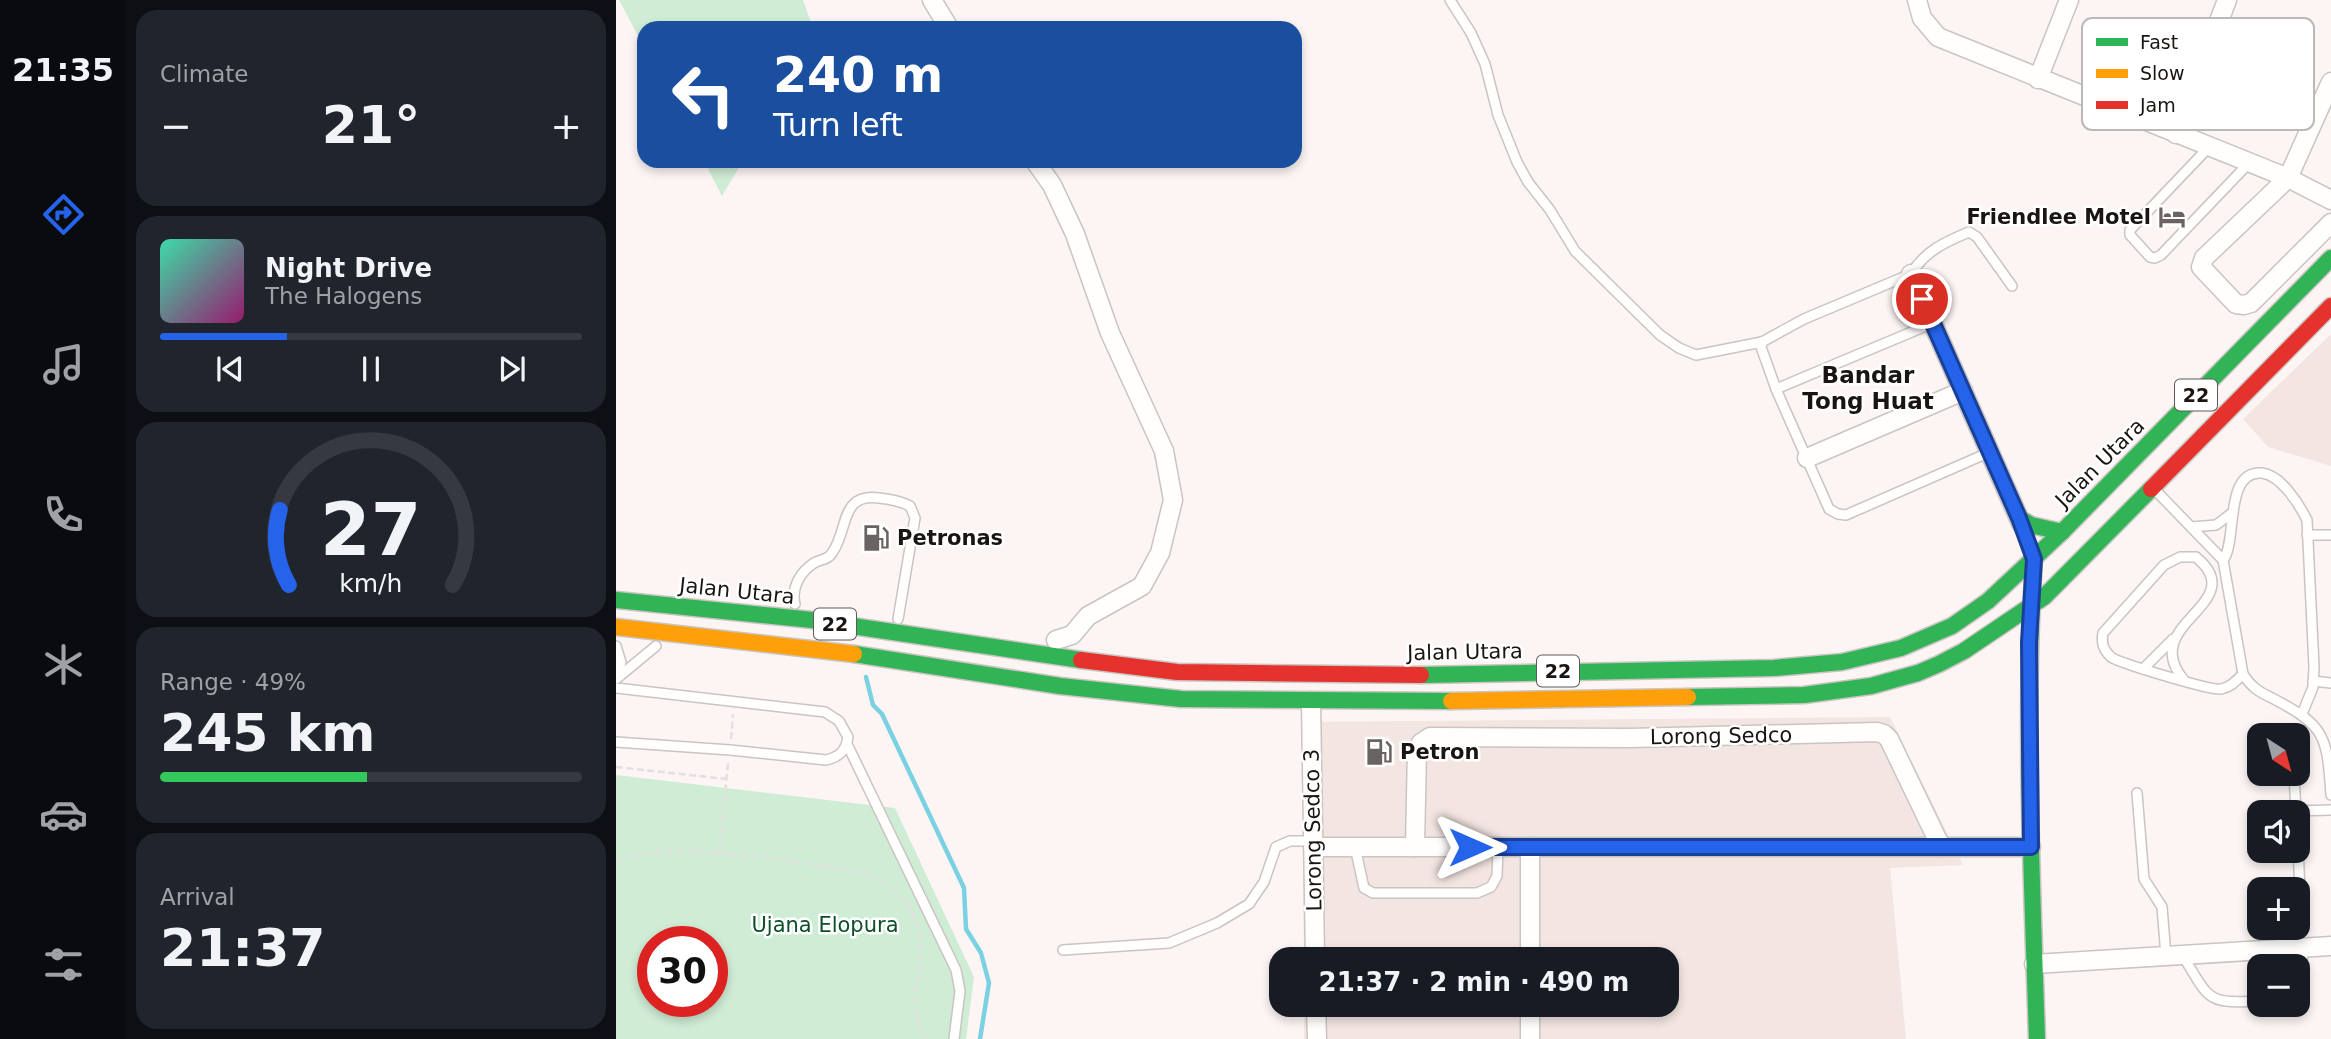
<!DOCTYPE html>
<meta charset="utf-8">
<style>
body{margin:0;font-family:"DejaVu Sans",sans-serif;background:#20242c;color:#f1f3f6;height:100vh;display:flex;flex-direction:column;font-size:26px;white-space:nowrap}
*{box-sizing:border-box;margin:0}
p{font-size:23px;color:#9ea1a6}
.icon{flex:none;width:38px;height:38px;fill:none;stroke:currentColor;stroke-width:2;stroke-linecap:round;stroke-linejoin:round}
.map{position:relative;flex:1;overflow:hidden}
.details{display:flex;flex-direction:column;gap:10px;padding:10px;background:#0d0f14;width:490px}
.details>*{flex:none}
.guide{position:absolute;left:21px;top:21px;width:665px;height:147px;border-radius:21px;box-shadow:0 4px 10px #0003;background:#1a4fa0;color:#fff;overflow:hidden}
.needle{width:46px;rotate:144deg}
.tools{position:absolute;left:1631px;top:723px;display:grid;gap:14px}
.tools a{display:grid;place-items:center;width:63px;height:63px;border-radius:14px;background:#171b24;box-shadow:0 4px 10px #0003;font-size:35px}
.speed{position:absolute;left:21px;top:926px;display:flex;gap:14px;font-size:35px;font-weight:700;text-align:center}
.speed>*{display:grid;place-content:center;width:91px;height:91px;border-radius:50%;background:#171b24;box-shadow:0 4px 10px #0003;line-height:1}
.speed .limit{border:10px solid #d22;background:#fff;color:#111}
.pin{position:absolute;display:grid;place-items:center;width:60px;height:60px;color:#fff;margin:-30px;border:4px solid #fff;border-radius:50%;box-shadow:0 2px 7px #0007}
.me{position:absolute;width:77px;margin:-38px;rotate:90deg;stroke-linejoin:round;filter:drop-shadow(0 0 5px #0008)}
.turn{display:flex;align-items:center;gap:24px;height:147px;padding:0 21px;font-size:32px}
.turn .icon{width:91px;height:91px;stroke-width:2.5}
.turn b{display:block;font-size:49px;line-height:60px}
.big{font-size:52px;font-weight:700;line-height:1.1}
.details .card{flex:1;display:flex;flex-direction:column;justify-content:center;gap:10px;min-width:0;padding:0 24px;border-radius:21px;background:#20242c}
.details .dial{align-items:center;gap:0}
.dial svg{height:182px;overflow:visible;fill:none;stroke:#363941;stroke-width:7;stroke-linecap:round;text-anchor:middle}
.dial text{fill:#f1f3f6;stroke:none}
.song{display:flex;align-items:center;gap:21px}
.cover{width:84px;height:84px;border-radius:10px;background:linear-gradient(135deg,hsl(160 70% 55%),hsl(320 70% 35%))}
.played{height:7px;border-radius:4px;background:linear-gradient(90deg,#2563eb 30%,#363941 30%)}
.keys{display:flex;justify-content:space-around;direction:ltr}
.heat{display:flex;justify-content:space-between;align-items:center;font-size:38px;direction:ltr}
.charge{height:10px;border-radius:5px;background:linear-gradient(90deg,#34c759 49%,#363941 0)}
.trip{position:absolute;left:653px;top:947px;width:410px;height:70px;border-radius:21px;background:#171b24;box-shadow:0 4px 10px #0003;font-weight:700;line-height:70px;text-align:center}
main{display:flex;flex:1;min-height:0}
.tab-bar{display:flex;flex-direction:column;width:126px;justify-content:space-around;align-items:center;background:#090b0e;color:#9ea1a6}
.tab-bar .icon{width:49px;height:49px}
.tab-bar .active{color:#2563eb}
.tab-bar b{font-size:32px;color:#f1f3f6}
.map>svg:first-child{display:block}
.industrial{fill:#f3e5e1}
.green{fill:#cfecd5;fill-rule:evenodd}
.lines{fill:none;stroke-linecap:round;stroke-linejoin:round}
.stream{stroke:#7ad1e2;stroke-width:4.5}
.lane-casing{stroke:#cac4c2;stroke-width:12}
.street-casing{stroke:#cac4c2;stroke-width:21}
.fast-casing{stroke:#cac4c2;stroke-width:19}
.slow-casing{stroke:#cac4c2;stroke-width:19}
.jam-casing{stroke:#cac4c2;stroke-width:19}
.path{stroke:#e2e0e0;stroke-width:2.5;stroke-dasharray:7 3.5;stroke-linecap:butt}
.lane{stroke:#fffefd;stroke-width:9}
.street{stroke:#fffefd;stroke-width:18}
.fast{stroke:#30b455;stroke-width:16}
.slow{stroke:#ff9f0a;stroke-width:16}
.jam{stroke:#e5322d;stroke-width:16}
.route-casing{stroke:#184099;stroke-width:18}
.route{stroke:#2563eb;stroke-width:12}
.labels{text-anchor:middle;stroke-width:5;stroke-linejoin:round;paint-order:stroke}
.shield{fill:#fff;stroke:#5f5b59;stroke-width:2}
.shield-label{font-size:19px;font-weight:bold;fill:#1a1512}
.poi-label{font-size:21px;font-weight:bold;fill:#1a1512;stroke:#fff;text-anchor:start}
.street-label{font-size:21px;fill:#1a1512;stroke:#fff}
.park-label{font-size:21px;fill:#0e4e2a;stroke:#fff}
.neighbourhood-label{font-size:23px;font-weight:bold;fill:#1a1512;stroke:#fff}
.key{fill:#fff;stroke:#bab9b8;stroke-width:2}
.key-label{font-size:19px;fill:#1a1512}
</style>
<main>
<nav class="tab-bar">
<b>21:35</b>
<svg class="icon active" aria-label="directions" viewBox="0 0 24 24"><path d="M12 3l9 9-9 9-9-9zM9 14v-3h6M13 9l2 2-2 2"/></svg>
<svg class="icon" aria-label="music" viewBox="0 0 24 24"><path d="M9 18V5l10-2v13"/><circle cx="6" cy="18" r="3"/><circle cx="16" cy="16" r="3"/></svg>
<svg class="icon" aria-label="phone" viewBox="0 0 24 24"><path d="M5 4h4l2 5-3 2q2 4 5 5l2-3 5 2v4C11 20 4 13 5 4z"/></svg>
<svg class="icon" aria-label="climate" viewBox="0 0 24 24"><path d="M12 3v18M4 7l16 10M4 17L20 7"/></svg>
<svg class="icon" aria-label="car" viewBox="0 0 24 24"><path d="M5 17H2v-5l4-1 3-4h7l3 4 3 1v5h-3M9 17h6M6 11h13"/><circle cx="7" cy="17" r="2"/><circle cx="17" cy="17" r="2"/></svg>
<svg class="icon" aria-label="filters" viewBox="0 0 24 24"><path d="M4 7h16M4 17h16"/><circle cx="9" cy="7" r="2"/><circle cx="15" cy="17" r="2"/></svg>
</nav>
<section class="details">
<div class="card"><p>Climate</p>
<div class="heat"><a>−</a><b class="big">21°</b><a>+</a></div>
</div>
<div class="card">
<div class="song"><i class="cover"></i><div><b>Night Drive</b><p>The Halogens</p></div></div>
<div class="played"></div>
<div class="keys"><svg class="icon" aria-label="previous" viewBox="0 0 24 24"><path d="M18 5L8 12l10 7zM5 5v14"/></svg><svg class="icon" aria-label="pause" viewBox="0 0 24 24"><path d="M8 5v14M16 5v14"/></svg><svg class="icon" aria-label="next" viewBox="0 0 24 24"><path d="M6 5l10 7-10 7zM19 5v14"/></svg></div>
</div>
<div class="card dial"><svg viewBox="0 0 100 80">
<path d="M14 69A42 42 0 1 1 86 69"/>
<path d="M14 69A42 42 0 0 1 10 36" stroke="#2563eb"/>
<text x="50" y="56" font-size="32" font-weight="700">27</text>
<text x="50" y="72" font-size="11">km/h</text>
</svg></div>
<div class="card"><p>Range · 49%</p><b class="big">245 km</b><div class="charge"></div></div>
<div class="card"><p>Arrival</p><b class="big">21:37</b></div>
</section>
<div class="map">
<svg width="1715" height="1039" viewBox="0 0 1715 1039">
<rect width="100%" height="100%" fill="#fcf5f4"/>
<g class="industrial">
<path d="M1715,334V466L1652,447L1627,419Z"/>
<path d="M1274,717L1347,865L1274,868L1290,1039H688V1005L1050,1004V959H688L686,722Z"/>
</g>
<g class="green">
<path d="M3,0H187L197,28H28V47Z"/>
<path d="M88,161H127L106,196Z"/>
<path d="M0,775L279,808L358,977L350,1039H0ZM37,942H96V1001H37Z"/>
</g>
<g class="lines">
<path class="stream" d="M250,677L257,705L266,714L348,888L350,929L365,953L373,983L364,1039"/>
<defs>
<g id="lane">
<path d="M834,0L855,33L869,64L882,115L901,162L912,182L934,210L959,251L1044,335L1063,348L1080,355L1146,342"/>
<path d="M1593,147L1514,230V235L1534,257L1539,258L1545,255L1633,163"/>
<path d="M1317,323L1160,389L1213,509L1222,514L1230,515L1374,452"/>
<path d="M1160,389L1145,347L1146,342L1188,319L1295,274C1309,251 1329,242 1353,232L1361,237L1396,286"/>
<path d="M1541,492L1607,560L1627,674C1635,687 1643,692 1656,698C1710,726 1711,736 1715,795"/>
<path d="M1575,527L1600,525L1616,513"/>
<path d="M1691,535H1715"/>
<path d="M1607,560C1622,542 1607,470 1646,473C1665,475 1683,504 1691,520L1698,667L1697,687L1686,714"/>
<path d="M179,604C175,588 184,572 198,563C205,559 212,560 216,553C233,530 223,493 263,498C274,499 284,501 294,506L299,518L282,619"/>
<path d="M0,646L5,662L1,676"/>
<path d="M1527,669L1557,639"/>
<path d="M0,679L40,646"/>
<path d="M1568,680C1520,623 1637,604 1580,557H1564L1548,565L1487,633C1485,643 1487,650 1495,657C1503,663 1596,691 1605,689C1615,687 1621,680 1627,674"/>
<path d="M1697,681L1715,683"/>
<path d="M0,688L209,712L223,721L232,737C230,751 223,757 210,760L114,750L0,742"/>
<path d="M231,744L340,970L344,991L338,1039"/>
<path d="M1678,774L1680,812"/>
<path d="M1521,793L1528,879L1546,907L1550,956"/>
<path d="M1680,811L1715,810"/>
<path d="M1682,845L1684,893"/>
<path d="M739,847L748,888L757,893H861L875,887L881,876L882,847"/>
<path d="M447,950L553,943L601,923L633,904L648,882L660,847L674,841H697"/>
<path d="M1567,956C1594,1000 1590,1004 1643,1001"/>
<path d="M1682,987L1688,948"/>
</g>
<g id="street">
<path d="M316,0L333,28"/>
<path d="M1301,0L1306,18L1322,37L1672,178L1715,200"/>
<path d="M1422,79L1453,0"/>
<path d="M1715,82L1672,178L1588,258L1585,267L1620,304L1628,305L1635,303L1715,223"/>
<path d="M1560,134L1611,0"/>
<path d="M419,161L436,185L459,234L494,333L548,451L557,500L544,553L526,586L472,616L456,635L440,640"/>
<path d="M1295,274L1405,523"/>
<path d="M1191,458L1347,391"/>
<path d="M695,701L699,959"/>
<path d="M697,847H1415"/>
<path d="M799,847L801,750L805,743L814,737L1014,738L1261,732L1268,734L1273,739L1325,847"/>
<path d="M914,959V847"/>
<path d="M1418,964L1715,946"/>
<path d="M700,1004L701,1039"/>
<path d="M914,1039V1004"/>
</g>
<g id="fast">
<path d="M1403,518L1415,525L1446,532"/>
<path d="M1418,559C1408,719 1416,879 1421,1039"/>
<path d="M0,600L196,620L465,660"/>
<path d="M238,654L444,686L565,699L835,701"/>
<path d="M805,675L1158,668L1226,662L1285,648L1336,626L1372,601L1446,532L1715,258"/>
<path d="M1072,697L1188,695L1255,686L1302,673L1323,664L1348,651L1428,597L1535,489"/>
</g>
<g id="slow">
<path d="M0,627L238,654"/>
<path d="M835,701L1072,697"/>
</g>
<g id="jam">
<path d="M1535,489L1715,306"/>
<path d="M465,660L561,672L805,675"/>
</g>
</defs>
<use href="#lane" class="lane-casing"/>
<use href="#street" class="street-casing"/>
<use href="#fast" class="fast-casing"/>
<use href="#slow" class="slow-casing"/>
<use href="#jam" class="jam-casing"/>
<g class="path">
<path d="M115,739L117,714"/>
<path d="M0,767L111,779"/>
<path d="M103,854L112,763"/>
<path d="M0,861C51,837 181,863 240,871C276,882 305,907 305,948C305,964 299,980 299,997C298,1012 304,1025 309,1039"/>
</g>
<use href="#lane" class="lane"/>
<use href="#street" class="street"/>
<use href="#fast" class="fast"/>
<use href="#slow" class="slow"/>
<use href="#jam" class="jam"/>
</g>
<g class="lines">
<defs>
<path id="route" d="M854,847H1415L1413,642L1418,559L1403,518L1306,299"/>
</defs>
<use href="#route" class="route-casing"/>
<use href="#route" class="route"/>
</g>
<defs>
<symbol id="hotel-bare" viewBox="-9 -9 18 18"><path d="M-6-4.5h1.5V1H6V5H4.5V3h-9V5H-6ZM-4 0a1.8 1.8 0 1 1 3.6 0ZM.5 0V-2.5h3Q6-2.5 6 0Z" fill="#696361" stroke="#fff" stroke-width="2.5" paint-order="stroke"/></symbol>
<symbol id="fuel-bare" viewBox="-9 -9 18 18"><path d="M-5.5-6h7V0h2V4h1.3V-2.5L3-4.5l.8-.8L6-3V5H2.5V1h-1V6h-7ZM-4.2-4.7v3.2H.2V-4.7Z" fill="#696361" stroke="#fff" stroke-width="2.5" paint-order="stroke"/></symbol>
</defs>
<g fill-rule="evenodd">
<use href="#hotel-bare" x="1537" y="198" width="38" height="38"/>
<use href="#fuel-bare" x="241" y="519" width="38" height="38"/>
<use href="#fuel-bare" x="744" y="733" width="38" height="38"/>
</g>
<g class="labels">
<g class="shield">
<rect x="1559" y="379.5" width="42" height="31" rx="5"/>
<rect x="198" y="608.5" width="42" height="31" rx="5"/>
<rect x="921" y="655.5" width="42" height="31" rx="5"/>
</g>
<g class="shield-label">
<text x="1580" y="402">22</text>
<text x="219" y="631">22</text>
<text x="942" y="678">22</text>
</g>
<g class="poi-label">
<text x="1535" y="224" text-anchor="end">Friendlee Motel</text>
<text x="281" y="545">Petronas</text>
<text x="784" y="759">Petron</text>
</g>
<g class="street-label">
<text transform="translate(1484 463) rotate(-45)" y="7">Jalan Utara</text>
<text transform="translate(121 591) rotate(6)" y="7">Jalan Utara</text>
<text transform="translate(849 652) rotate(-1)" y="7">Jalan Utara</text>
<text transform="translate(1105 736) rotate(-1)" y="7">Lorong Sedco</text>
<text transform="translate(697 830) rotate(-91)" y="7">Lorong Sedco 3</text>
</g>
<g class="park-label">
<text x="209" y="932">Ujana Elopura</text>
</g>
<g class="neighbourhood-label">
<text x="1252" y="383">Bandar<tspan x="1252" dy="26">Tong Huat</tspan></text>
</g>
</g>
<rect x="1466" y="18" width="232" height="112" rx="10" class="key"/>
<rect x="1480" y="38" width="32" height="8" fill="#30b455"/>
<rect x="1480" y="69" width="32" height="9" fill="#ff9f0a"/>
<rect x="1480" y="101" width="32" height="8" fill="#e5322d"/>
<g class="key-label">
<text x="1524" y="49">Fast</text>
<text x="1524" y="80">Slow</text>
<text x="1524" y="112">Jam</text>
</g>
</svg>
<div class="tools">
<a><svg class="needle" viewBox="-14 -14 28 28"><path d="M0-13l5 13h-10z" fill="#e53935"/><path d="M0 13l5-13h-10z" fill="#9ea1a6"/></svg></a>
<a><svg class="icon" aria-label="sound" viewBox="0 0 24 24"><path d="M4 9h4l5-4v14l-5-4H4zM17 9q2 3 0 6"/></svg></a>
<a>+</a>
<a>−</a>
</div>
<div class="speed"><div class="limit">30</div></div>
<div class="pin" style="left:1306px;top:299px;background:#d93025"><svg class="icon" aria-label="arrive" viewBox="0 0 24 24"><path d="M6 21V4h12l-3 4 3 4H6"/></svg></div>
<svg class="me" style="left:854px;top:847px" viewBox="-20 -20 40 40"><path d="M0-17L14 15 0 8-14 15z" fill="#2563eb" stroke="#fff" stroke-width="4"/></svg>
<div class="trip">21:37 · 2 min · 490 m</div>
<div class="guide">
<div class="turn"><svg class="icon" aria-label="left" viewBox="0 0 24 24"><path d="M17 20v-9H6M10 6l-5 5 5 5"/></svg><div><b>240 m</b>Turn left</div></div>
</div>
</div>
</main>
